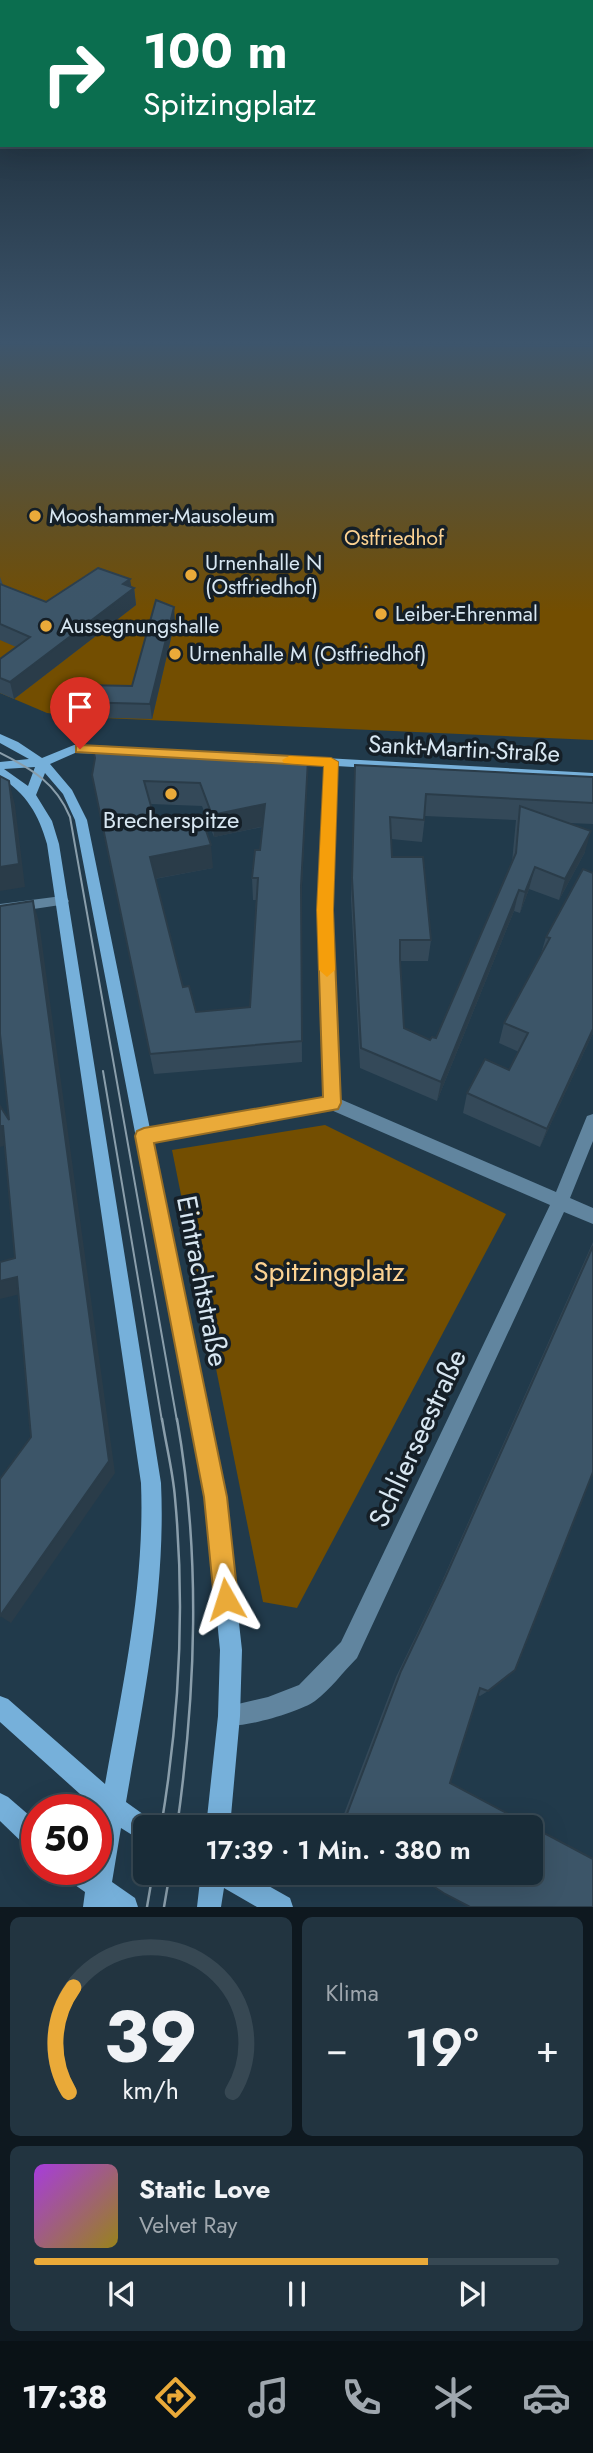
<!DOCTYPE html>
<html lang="de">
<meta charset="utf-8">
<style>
body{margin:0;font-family:Jost,sans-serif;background:#223440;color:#f1f3f6;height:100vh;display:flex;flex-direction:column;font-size:26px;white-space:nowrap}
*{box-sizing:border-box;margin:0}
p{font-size:23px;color:#9fa7ae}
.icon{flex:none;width:38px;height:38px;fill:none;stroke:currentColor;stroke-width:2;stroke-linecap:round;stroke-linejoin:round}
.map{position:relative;height:1907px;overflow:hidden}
.sheet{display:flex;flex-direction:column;gap:10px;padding:10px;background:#0e181f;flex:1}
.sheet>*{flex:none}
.guide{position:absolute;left:0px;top:0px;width:593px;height:147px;box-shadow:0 7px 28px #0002,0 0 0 2px #374853;background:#0b6e4f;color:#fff;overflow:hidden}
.speed{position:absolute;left:21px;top:1794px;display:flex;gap:14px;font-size:35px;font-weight:700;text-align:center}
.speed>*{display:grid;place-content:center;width:91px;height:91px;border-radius:50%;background:#192c38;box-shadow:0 7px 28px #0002,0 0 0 2px #374853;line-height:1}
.speed .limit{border:10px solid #d22;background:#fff;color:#111}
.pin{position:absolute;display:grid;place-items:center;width:60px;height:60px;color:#fff;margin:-72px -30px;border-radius:50% 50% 50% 0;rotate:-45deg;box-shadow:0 0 7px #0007}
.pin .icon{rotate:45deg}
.me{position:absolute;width:77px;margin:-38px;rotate:354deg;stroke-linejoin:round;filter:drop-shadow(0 0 5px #0008)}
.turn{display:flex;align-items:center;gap:24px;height:147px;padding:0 28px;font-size:32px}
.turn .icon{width:91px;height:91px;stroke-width:2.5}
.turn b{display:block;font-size:49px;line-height:60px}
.big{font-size:52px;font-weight:600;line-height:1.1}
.sheet .tile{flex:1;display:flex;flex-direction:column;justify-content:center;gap:10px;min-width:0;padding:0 24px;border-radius:10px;background:#223440}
.sheet .dial{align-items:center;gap:0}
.dial svg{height:182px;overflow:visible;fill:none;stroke:#374853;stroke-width:7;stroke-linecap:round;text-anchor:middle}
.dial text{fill:#f1f3f6;stroke:none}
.song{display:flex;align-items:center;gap:21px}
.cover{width:84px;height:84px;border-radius:10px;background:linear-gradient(135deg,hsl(280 70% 55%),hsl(50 70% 35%))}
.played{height:7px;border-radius:4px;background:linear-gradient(90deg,#eaaa39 75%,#374853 75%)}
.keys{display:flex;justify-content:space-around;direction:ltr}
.heat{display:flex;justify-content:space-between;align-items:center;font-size:38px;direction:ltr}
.sheet .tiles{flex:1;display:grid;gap:10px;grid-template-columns:1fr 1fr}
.tile:last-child{grid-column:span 2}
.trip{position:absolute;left:133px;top:1815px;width:410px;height:70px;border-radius:10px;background:#192c38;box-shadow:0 7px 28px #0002,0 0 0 2px #374853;font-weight:600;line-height:70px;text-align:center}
.tabs{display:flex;height:112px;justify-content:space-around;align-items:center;background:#0a1216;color:#9fa7ae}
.tabs .icon{width:49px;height:49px}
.tabs .selected{color:#eaaa39}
.tabs b{font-size:32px;color:#f1f3f6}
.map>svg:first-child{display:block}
.green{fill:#734e01}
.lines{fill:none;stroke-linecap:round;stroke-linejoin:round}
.street{fill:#61859f;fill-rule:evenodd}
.secondary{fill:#76b0da;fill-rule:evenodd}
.tram-far1{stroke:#8a9eab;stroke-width:2}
.tram{stroke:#8a9eab;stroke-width:2.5}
.wall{fill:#344959;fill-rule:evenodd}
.shaded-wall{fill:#2a3c49}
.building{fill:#3c5568;stroke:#2a3c49;stroke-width:2;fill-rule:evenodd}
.route{fill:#eaaa39;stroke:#986e25;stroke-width:2}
.slow{fill:#f59e0b}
.poi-dot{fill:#eaaa39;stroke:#151f27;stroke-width:2.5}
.labels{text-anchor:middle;stroke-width:7;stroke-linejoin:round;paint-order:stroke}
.far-poi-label{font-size:21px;fill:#d8e7f2;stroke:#151f27;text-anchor:start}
.far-park-label{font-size:21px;fill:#fcd292;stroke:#151f27}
.street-label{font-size:24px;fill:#d8e7f2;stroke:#151f27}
.poi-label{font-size:24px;fill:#d8e7f2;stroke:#151f27}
.near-park-label{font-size:28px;fill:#fcd292;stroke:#151f27}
.near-street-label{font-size:28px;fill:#d8e7f2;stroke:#151f27}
</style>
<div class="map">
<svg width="593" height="1907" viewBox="0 0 593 1907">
<rect width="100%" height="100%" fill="#213a4b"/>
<g class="green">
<path d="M0,345L593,347V740L81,717L47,713L0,693Z"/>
<path d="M325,1125L506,1214L297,1608L263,1602L172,1150Z"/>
</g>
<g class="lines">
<g class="street">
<path d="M331,758L337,762L332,910L340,1099L556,1192L587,1116L593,1114V1141L570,1198L593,1208V1224L564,1212L357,1658C343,1672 330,1690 315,1701C300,1712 237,1731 221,1724L218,1716L221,1708L268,1697L299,1685L341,1642L550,1205L331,1110L144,1143L138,1141L136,1136L138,1131L144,1129L324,1098L318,910L325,762Z"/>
<path d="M62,896L67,898L69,901L67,904L0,914V904Z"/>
</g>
<g class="secondary">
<path d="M0,734L18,742L42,758L74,745L111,746L117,750L111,754L75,753L50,764L72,790L87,820L225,1497L242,1650L240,1716L230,1827H206L218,1716L220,1650L205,1497L75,820L63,794L45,773L36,795L52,821L59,844L161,1483C166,1590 144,1697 126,1802L154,1822L155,1827H145V1843L121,1828L112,1882L135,1898L138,1907H83L85,1892L65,1878L62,1869H96V1833L100,1812L0,1722V1696L8,1699L105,1784C123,1685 145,1584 141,1483L47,844C39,815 26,793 0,777V762L29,759L0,743ZM35,767L28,786L4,769Z"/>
<path d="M289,756L593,773V781L285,763L283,760Z"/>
<path d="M0,1793L8,1797L37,1822V1851L28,1848L0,1821Z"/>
<path d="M201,1872H244L290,1898L293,1907H257L224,1888L221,1907H197Z"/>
</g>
<g class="tram-far1">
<path d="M0,753C32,769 56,783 70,817L177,1421"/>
<path d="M103,1071L162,1421"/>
</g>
<g class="tram">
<path d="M177,1419C201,1555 196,1691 177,1827"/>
<path d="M161,1827C179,1720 185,1606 175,1498C173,1472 166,1445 162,1419"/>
<path d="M147,1907L153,1872"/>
<path d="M164,1907L170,1872"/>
</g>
</g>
<g class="wall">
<path d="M0,577L3,585L46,602L131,587L134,588L136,605L14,699L0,693V659L16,647L0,640Z"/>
<path d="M175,621L152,719L81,717L78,702L132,686Z"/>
<path d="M308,760L301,904L302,1062L154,1074L92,775ZM151,804L202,806L214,837L262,827L260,850L252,878L253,900H256L250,1007L196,1012L183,987L155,879L213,868L156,824Z"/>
<path d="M355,765L593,777V824L569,823L585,852L559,900L529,889L520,913L514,911L437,1101L360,1068L351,899ZM425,816L516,820L512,862L436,1038L430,1040L404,1028L400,961H428L431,940L392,857L391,839L422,842Z"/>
<path d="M593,873V1033L540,1147L463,1113L467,1093L509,1070L519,1052L499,1043L504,1023L540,957L546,937Z"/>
<path d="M593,1242V1472L515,1670L488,1691L480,1696L478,1695L450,1783L593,1859V1907H469L438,1890L411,1872H530V1827H339L396,1677L439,1588Z"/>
</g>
<g class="shaded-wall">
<path d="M130,579L132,590L134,588L136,605L14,699L10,682Z"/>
<path d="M174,607L175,621L152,719L150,704Z"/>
<path d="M308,760L307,783L301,908V886Z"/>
<path d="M9,781L15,805L25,887L0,891V867Z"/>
<path d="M265,804V826L214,837L212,815Z"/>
<path d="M591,831L585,852L559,900L565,879Z"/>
<path d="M211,845L213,868L153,879L150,857Z"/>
<path d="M535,867L529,889L520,913L525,892Z"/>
<path d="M519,890L514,911L437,1101L441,1082Z"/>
<path d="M33,901L39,922L115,1473L11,1623L0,1616L109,1461Z"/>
<path d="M593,1029V1033L540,1147L547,1129Z"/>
<path d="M0,1034L8,1053L0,1055Z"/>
<path d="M0,1126H3L11,1144L0,1147Z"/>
<path d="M17,1277L25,1293L0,1299V1281Z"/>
</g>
<g class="building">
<path d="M98,568L130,579L123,584L134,588L10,682L0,678V659L30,637L0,624V584L46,602Z"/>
<path d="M156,600L174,607L150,704L78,702L83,685L132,686Z"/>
<path d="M93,748L308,760L301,886L302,1041L150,1054L92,775L95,758ZM144,781L200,783L212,815L265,804L260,850H255L252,878H258L250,1007L196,1012L189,986L183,987L150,857L211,845L201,816L156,824Z"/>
<path d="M355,765L593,777V803L426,794L424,820L390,817L392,857H423L431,940H400V959L404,1028L430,1040L432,1037L436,1038L516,853L520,806L591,831L565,879L535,867L525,892L519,890L441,1082L361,1048L352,878Z"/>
<path d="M0,776L9,781L19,864L0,867Z"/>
<path d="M583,869L593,873V1029L547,1129L467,1093L485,1059L509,1070L528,1033L504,1023L550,938L546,937Z"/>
<path d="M33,901L109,1461L0,1616V1479L31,1437L17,1277L0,1281V1262L15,1258L3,1126H0V1106L9,1120L0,1034V906Z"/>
<path d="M593,1246V1472L515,1670L488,1691L480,1688L450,1783L593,1859V1907H470L445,1894L412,1872H530V1827H342L401,1671L445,1578Z"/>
</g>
<linearGradient id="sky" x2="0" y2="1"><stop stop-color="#122029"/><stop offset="0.56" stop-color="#3d556c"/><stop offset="1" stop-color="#3d556c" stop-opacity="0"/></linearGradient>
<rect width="593" height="612" fill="url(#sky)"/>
<path class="route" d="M80,745L331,758L338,762L333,910L341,1103L338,1109L154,1143L227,1497L238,1599L235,1608L226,1611L217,1608L214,1599L204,1497L135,1136L137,1131L144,1128L323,1097L317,910L324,766L76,752V746Z"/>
<path class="slow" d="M289,756L331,758L338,762L333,910L335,970L327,977L319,970L317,910L324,766L284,763L282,760Z"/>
<g class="poi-dot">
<circle cx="35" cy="516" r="7"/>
<circle cx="191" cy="575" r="7"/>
<circle cx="381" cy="614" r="7"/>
<circle cx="46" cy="626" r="7"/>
<circle cx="175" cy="654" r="7"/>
<circle cx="171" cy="794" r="7"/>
</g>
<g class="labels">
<g class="far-poi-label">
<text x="49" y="523">Mooshammer-Mausoleum</text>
<text x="205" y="570">Urnenhalle N<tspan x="205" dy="24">(Ostfriedhof)</tspan></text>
<text x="395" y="621">Leiber-Ehrenmal</text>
<text x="60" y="633">Aussegnungshalle</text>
<text x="189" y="661">Urnenhalle M (Ostfriedhof)</text>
</g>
<g class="far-park-label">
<text x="394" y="545">Ostfriedhof</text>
</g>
<g class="street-label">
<text transform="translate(464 749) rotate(3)" y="8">Sankt-Martin-Straße</text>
</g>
<g class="poi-label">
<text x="171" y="828">Brecherspitze</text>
</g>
<g class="near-park-label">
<text x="329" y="1281">Spitzingplatz</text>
</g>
<g class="near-street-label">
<text transform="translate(203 1281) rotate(79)" y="10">Eintrachtstraße</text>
<text transform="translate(417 1438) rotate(-65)" y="10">Schlierseestraße</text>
</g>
</g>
</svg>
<div class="speed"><div class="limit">50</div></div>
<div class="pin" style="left:80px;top:749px;background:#d93025"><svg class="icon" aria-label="arrive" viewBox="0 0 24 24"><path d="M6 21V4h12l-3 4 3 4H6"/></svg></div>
<svg class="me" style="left:226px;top:1599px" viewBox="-20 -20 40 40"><path d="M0-17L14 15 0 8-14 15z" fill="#eaaa39" stroke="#fff" stroke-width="4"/></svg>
<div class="trip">17:39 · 1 Min. · 380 m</div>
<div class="guide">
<div class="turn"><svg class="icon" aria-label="right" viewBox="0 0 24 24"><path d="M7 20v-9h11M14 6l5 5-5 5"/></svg><div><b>100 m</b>Spitzingplatz</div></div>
</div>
</div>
<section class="sheet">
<div class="tiles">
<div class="tile dial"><svg viewBox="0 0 100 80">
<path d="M14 69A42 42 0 1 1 86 69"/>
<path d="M14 69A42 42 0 0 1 16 23" stroke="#eaaa39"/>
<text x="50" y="56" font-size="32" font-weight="700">39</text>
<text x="50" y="72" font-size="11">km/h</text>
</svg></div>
<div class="tile"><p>Klima</p>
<div class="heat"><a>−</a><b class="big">19°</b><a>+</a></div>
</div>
<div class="tile">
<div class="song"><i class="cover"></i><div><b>Static Love</b><p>Velvet Ray</p></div></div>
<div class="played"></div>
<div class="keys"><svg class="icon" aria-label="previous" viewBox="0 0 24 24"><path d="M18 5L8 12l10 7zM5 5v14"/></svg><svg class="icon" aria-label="pause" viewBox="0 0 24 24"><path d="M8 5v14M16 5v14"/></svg><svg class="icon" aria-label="next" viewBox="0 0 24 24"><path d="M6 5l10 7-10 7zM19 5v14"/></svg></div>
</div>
</div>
</section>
<nav class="tabs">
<b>17:38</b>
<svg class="icon selected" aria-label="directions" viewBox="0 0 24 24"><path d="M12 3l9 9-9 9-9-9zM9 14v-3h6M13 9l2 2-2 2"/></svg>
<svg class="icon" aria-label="music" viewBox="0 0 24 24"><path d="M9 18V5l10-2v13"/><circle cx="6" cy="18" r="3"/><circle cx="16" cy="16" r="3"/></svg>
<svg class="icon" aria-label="phone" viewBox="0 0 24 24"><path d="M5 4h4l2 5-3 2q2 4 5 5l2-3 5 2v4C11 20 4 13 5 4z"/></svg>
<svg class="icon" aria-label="climate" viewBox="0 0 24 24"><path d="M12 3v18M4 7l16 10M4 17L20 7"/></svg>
<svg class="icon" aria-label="car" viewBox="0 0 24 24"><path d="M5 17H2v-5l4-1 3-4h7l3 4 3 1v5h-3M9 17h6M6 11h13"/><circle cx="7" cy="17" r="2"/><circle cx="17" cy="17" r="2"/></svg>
</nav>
